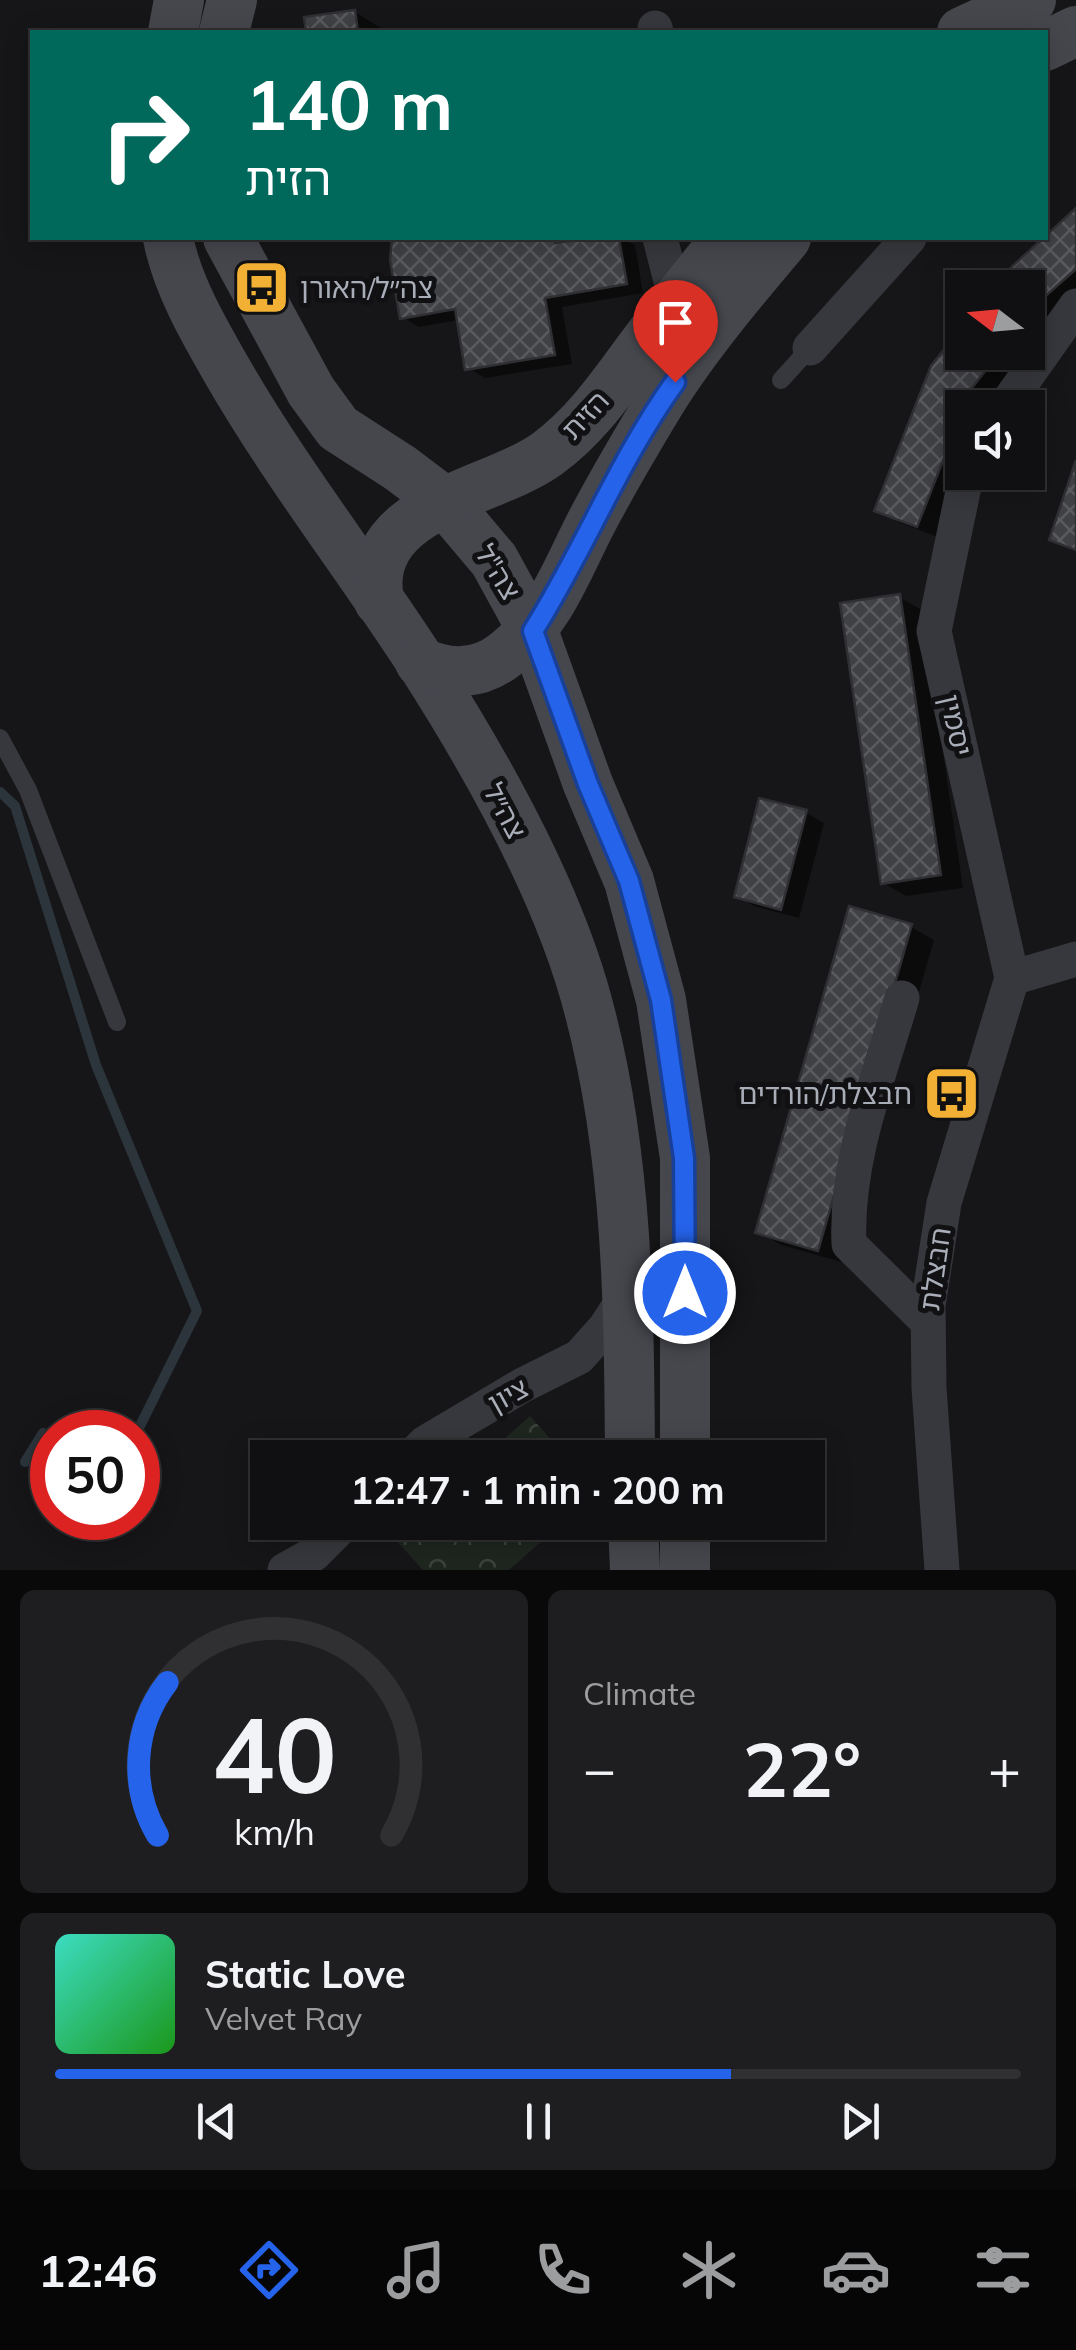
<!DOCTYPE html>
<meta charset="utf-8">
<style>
body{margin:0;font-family:Mulish,"Noto Sans Hebrew",sans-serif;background:#1e1e20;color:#f1f3f6;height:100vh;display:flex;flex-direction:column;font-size:38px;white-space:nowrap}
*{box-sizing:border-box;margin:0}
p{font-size:32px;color:#9c9d9f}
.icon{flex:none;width:55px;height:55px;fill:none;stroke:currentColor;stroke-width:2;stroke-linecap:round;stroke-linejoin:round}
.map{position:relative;height:1570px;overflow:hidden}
.sheet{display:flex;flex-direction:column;gap:20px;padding:20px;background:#09090a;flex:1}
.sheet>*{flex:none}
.banner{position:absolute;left:30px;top:30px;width:1018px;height:210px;border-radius:0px;box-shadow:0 5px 25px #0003,0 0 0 2px #303032;background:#00695c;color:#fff;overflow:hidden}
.needle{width:65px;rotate:286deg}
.buttons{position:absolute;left:945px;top:270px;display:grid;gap:20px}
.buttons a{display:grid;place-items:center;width:100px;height:100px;border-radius:0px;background:#101012;box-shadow:0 5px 25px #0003,0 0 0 2px #303032;font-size:50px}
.speed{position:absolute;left:30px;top:1410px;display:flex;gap:20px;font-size:50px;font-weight:700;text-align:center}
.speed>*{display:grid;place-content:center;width:130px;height:130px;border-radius:50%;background:#101012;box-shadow:0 5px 25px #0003,0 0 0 2px #303032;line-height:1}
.speed .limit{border:15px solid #d22;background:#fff;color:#111}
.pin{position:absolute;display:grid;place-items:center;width:85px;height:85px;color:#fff;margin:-102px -42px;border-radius:50% 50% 50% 0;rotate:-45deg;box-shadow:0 0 10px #0007}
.pin .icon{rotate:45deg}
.me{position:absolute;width:110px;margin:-55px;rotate:0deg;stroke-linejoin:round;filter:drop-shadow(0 0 8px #0008)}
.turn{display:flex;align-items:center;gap:35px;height:210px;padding:0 50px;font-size:45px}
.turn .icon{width:130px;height:130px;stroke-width:2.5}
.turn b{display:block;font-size:70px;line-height:85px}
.big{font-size:75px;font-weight:700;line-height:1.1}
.sheet .card{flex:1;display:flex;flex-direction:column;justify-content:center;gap:15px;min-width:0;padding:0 35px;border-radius:15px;background:#1e1e20}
.sheet .dial{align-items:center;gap:0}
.dial svg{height:260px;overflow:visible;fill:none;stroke:#303032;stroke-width:7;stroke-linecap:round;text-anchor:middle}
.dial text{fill:#f1f3f6;stroke:none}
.song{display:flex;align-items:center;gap:30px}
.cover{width:120px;height:120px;border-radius:15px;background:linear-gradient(135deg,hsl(170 70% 55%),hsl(120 70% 35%))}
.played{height:10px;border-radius:5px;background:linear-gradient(90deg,#2563eb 70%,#303032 70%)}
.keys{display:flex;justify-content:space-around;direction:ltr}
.heat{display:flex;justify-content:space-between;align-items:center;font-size:55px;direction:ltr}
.sheet .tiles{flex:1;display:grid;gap:20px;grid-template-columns:1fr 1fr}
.card:last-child{grid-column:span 2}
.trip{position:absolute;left:250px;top:1440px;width:575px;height:100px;border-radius:0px;background:#101012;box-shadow:0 5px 25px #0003,0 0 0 2px #303032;font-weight:700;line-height:100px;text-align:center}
.menu{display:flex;height:160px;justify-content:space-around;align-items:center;background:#060607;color:#9c9d9f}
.menu .icon{width:70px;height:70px}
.menu .current{color:#2563eb}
.menu b{font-size:45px;color:#f1f3f6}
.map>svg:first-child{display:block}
.forest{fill:url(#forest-crowns)}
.shadow{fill:#0007}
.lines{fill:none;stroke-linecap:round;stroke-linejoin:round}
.stream{stroke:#2c353c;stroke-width:10}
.building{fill:url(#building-cross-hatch);stroke:#303034;stroke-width:2.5}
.lane{stroke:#37383d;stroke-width:18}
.street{stroke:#37383d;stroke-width:35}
.secondary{stroke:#45474d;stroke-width:50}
.route-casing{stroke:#184099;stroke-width:25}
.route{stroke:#2563eb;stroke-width:18}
.labels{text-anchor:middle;stroke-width:10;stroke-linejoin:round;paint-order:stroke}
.poi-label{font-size:28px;fill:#a8adb8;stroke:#111113;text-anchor:start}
.street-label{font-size:28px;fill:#a8adb8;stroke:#111113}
</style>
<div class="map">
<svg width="1076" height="1570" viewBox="0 0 1076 1570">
<defs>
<pattern id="forest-crowns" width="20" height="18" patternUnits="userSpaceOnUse" patternTransform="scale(2.5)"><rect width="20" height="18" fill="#1e261f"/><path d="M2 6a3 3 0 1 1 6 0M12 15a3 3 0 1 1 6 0" fill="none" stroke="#3c433d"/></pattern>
<pattern id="building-cross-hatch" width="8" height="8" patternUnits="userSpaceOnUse" patternTransform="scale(2.5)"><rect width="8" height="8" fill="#404145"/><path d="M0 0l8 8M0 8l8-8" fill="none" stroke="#595a5e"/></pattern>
</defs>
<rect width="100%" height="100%" fill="#161618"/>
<g class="forest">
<path d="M530,1416L566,1457H484Z"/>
<path d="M411,1523V1522L562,1523L509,1570H423L394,1538Z"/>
</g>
<g class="shadow">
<path d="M355,12L387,32H309L307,19Z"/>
<path d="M1076,212V302L992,408H962V472L941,538L900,523L878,510L933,367L962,331V352H1028V288Z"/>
<path d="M394,238H569L570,243L621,238L635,245L643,293L562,307L572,364L485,378L468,368L459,320L419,327L402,317L392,259Z"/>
<path d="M899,597L922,610L963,888L906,896L883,883Z"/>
<path d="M806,813L824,823L799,918L754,906L736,896Z"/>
<path d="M911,927L934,940L841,1262L781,1245L758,1231Z"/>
</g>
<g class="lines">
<g class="stream">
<path d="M0,792L15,806L96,1065L197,1311L137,1432"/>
<path d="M25,1462L43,1433L52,1437"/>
</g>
</g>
<g class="building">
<path d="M355,10L358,32H306L304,17Z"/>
<path d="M1076,208V269L1041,300L1028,319V288H994L1006,272Z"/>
<path d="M392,238H554L555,243L589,238H619L627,284L545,298L555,355L465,370L455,309L400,319L390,259Z"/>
<path d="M962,327V352H1000L971,389L917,527L874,511L931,366Z"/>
<path d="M1076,460V550L1049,540Z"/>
<path d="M900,594L941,875L881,884L840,603Z"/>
<path d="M759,798L807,810L781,910L734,897Z"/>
<path d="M849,906L912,924L818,1251L755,1233Z"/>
</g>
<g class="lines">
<g class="lane">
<path d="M781,380L810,348"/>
<path d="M0,738L28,790L117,1022"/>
</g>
<g class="street">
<path d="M655,28L656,32"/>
<path d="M660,238L676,300L690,302"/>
<path d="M810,348L909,238"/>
<path d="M1004,408L1076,306"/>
<path d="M1012,978L1076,959"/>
<path d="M902,998C879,1077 845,1160 849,1244L928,1322"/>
<path d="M410,1458L425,1443L523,1385L579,1357L605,1328L629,1291"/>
<path d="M285,1570L314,1554L346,1522"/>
<path d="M942,1570L929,1388L928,1306L944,1203L1012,978L934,631L967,472"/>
</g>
<g class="secondary">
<path d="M173,32L179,0"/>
<path d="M224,32L232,0"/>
<path d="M962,32L1031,0"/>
<path d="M1045,46L1076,31"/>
<path d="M168,238C177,284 203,329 226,369C284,470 356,562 419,659C486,763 560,893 590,1013C628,1159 629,1308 630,1458"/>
<path d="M228,238L311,391L338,428L400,468L445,502L494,560L533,631L588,784L629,881L661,1000L685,1158V1458"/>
<path d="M379,601C362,505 490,495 547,454C587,425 614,384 643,345C670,309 698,273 727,238"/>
<path d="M420,662C450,676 480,675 506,654C550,620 567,569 592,521C611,485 632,449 653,414C687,355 742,290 786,238"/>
<path d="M633,1522L635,1570"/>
<path d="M685,1522V1570"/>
</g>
</g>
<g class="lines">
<defs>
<path id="route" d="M675,382C619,460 584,550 533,631L588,784L629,881L661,1000L684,1158L685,1293"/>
</defs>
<use href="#route" class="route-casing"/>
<use href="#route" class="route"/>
</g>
<defs>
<symbol id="bus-square" viewBox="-11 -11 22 22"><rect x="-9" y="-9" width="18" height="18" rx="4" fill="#f2b134" stroke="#111113"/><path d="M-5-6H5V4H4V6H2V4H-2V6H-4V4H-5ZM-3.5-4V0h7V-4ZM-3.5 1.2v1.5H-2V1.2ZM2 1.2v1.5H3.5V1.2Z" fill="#111"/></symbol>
</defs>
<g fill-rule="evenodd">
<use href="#bus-square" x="230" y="256" width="63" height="63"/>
<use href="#bus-square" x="920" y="1062" width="63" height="63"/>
</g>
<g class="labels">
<g class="poi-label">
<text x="300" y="298">צה״ל/האורן</text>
<text x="912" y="1104" text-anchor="end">חבצלת/הורדים</text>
</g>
<g class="street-label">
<text transform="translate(585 415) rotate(-47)" y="10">הזית</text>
<text transform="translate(498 572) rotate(58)" y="10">צה"ל</text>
<text transform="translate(956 725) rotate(77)" y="10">יסמין</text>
<text transform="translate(505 811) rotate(62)" y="10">צה״ל</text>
<text transform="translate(935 1269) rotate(-82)" y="10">חבצלת</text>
<text transform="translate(508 1395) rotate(-29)" y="10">ציון</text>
</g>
</g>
</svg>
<div class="buttons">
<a><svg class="needle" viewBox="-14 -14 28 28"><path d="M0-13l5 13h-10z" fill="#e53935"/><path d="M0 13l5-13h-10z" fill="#9c9d9f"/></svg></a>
<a><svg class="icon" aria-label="sound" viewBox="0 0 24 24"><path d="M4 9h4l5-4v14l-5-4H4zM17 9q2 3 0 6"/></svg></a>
</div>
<div class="speed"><div class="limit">50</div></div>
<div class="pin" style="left:675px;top:382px;background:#d93025"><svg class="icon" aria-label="arrive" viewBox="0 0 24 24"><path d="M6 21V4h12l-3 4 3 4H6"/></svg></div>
<svg class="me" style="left:685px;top:1293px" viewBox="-20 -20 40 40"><circle r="17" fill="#2563eb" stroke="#fff" stroke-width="3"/><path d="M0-11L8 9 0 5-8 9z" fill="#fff"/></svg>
<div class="trip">12:47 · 1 min · 200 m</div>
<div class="banner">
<div class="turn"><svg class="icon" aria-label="right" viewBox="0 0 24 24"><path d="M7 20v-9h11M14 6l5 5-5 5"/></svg><div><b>140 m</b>הזית</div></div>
</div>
</div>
<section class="sheet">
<div class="tiles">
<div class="card dial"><svg viewBox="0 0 100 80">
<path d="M14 69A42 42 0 1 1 86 69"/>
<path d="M14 69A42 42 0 0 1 17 22" stroke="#2563eb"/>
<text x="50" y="56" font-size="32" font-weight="700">40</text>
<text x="50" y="72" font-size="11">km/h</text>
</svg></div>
<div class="card"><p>Climate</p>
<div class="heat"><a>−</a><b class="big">22°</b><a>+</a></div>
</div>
<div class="card">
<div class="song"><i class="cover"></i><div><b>Static Love</b><p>Velvet Ray</p></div></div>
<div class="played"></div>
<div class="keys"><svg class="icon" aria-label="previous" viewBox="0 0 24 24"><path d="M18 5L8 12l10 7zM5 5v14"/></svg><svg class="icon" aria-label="pause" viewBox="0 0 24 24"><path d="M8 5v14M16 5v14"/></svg><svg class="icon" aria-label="next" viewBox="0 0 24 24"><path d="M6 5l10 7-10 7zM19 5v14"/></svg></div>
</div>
</div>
</section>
<nav class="menu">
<b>12:46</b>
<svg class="icon current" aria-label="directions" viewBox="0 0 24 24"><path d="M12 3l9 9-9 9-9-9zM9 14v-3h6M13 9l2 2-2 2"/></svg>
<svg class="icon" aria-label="music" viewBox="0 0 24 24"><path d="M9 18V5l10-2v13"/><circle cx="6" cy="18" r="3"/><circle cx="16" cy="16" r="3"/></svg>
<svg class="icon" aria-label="phone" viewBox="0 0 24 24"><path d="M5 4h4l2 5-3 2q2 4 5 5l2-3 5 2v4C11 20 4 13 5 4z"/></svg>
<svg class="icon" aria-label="climate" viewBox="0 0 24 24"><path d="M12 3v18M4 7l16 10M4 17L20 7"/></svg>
<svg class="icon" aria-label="car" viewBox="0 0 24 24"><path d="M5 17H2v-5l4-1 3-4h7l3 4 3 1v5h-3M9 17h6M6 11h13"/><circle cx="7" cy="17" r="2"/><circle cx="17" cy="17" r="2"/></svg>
<svg class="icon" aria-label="filters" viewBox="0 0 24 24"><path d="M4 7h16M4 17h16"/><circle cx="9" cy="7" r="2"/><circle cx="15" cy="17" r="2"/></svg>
</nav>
